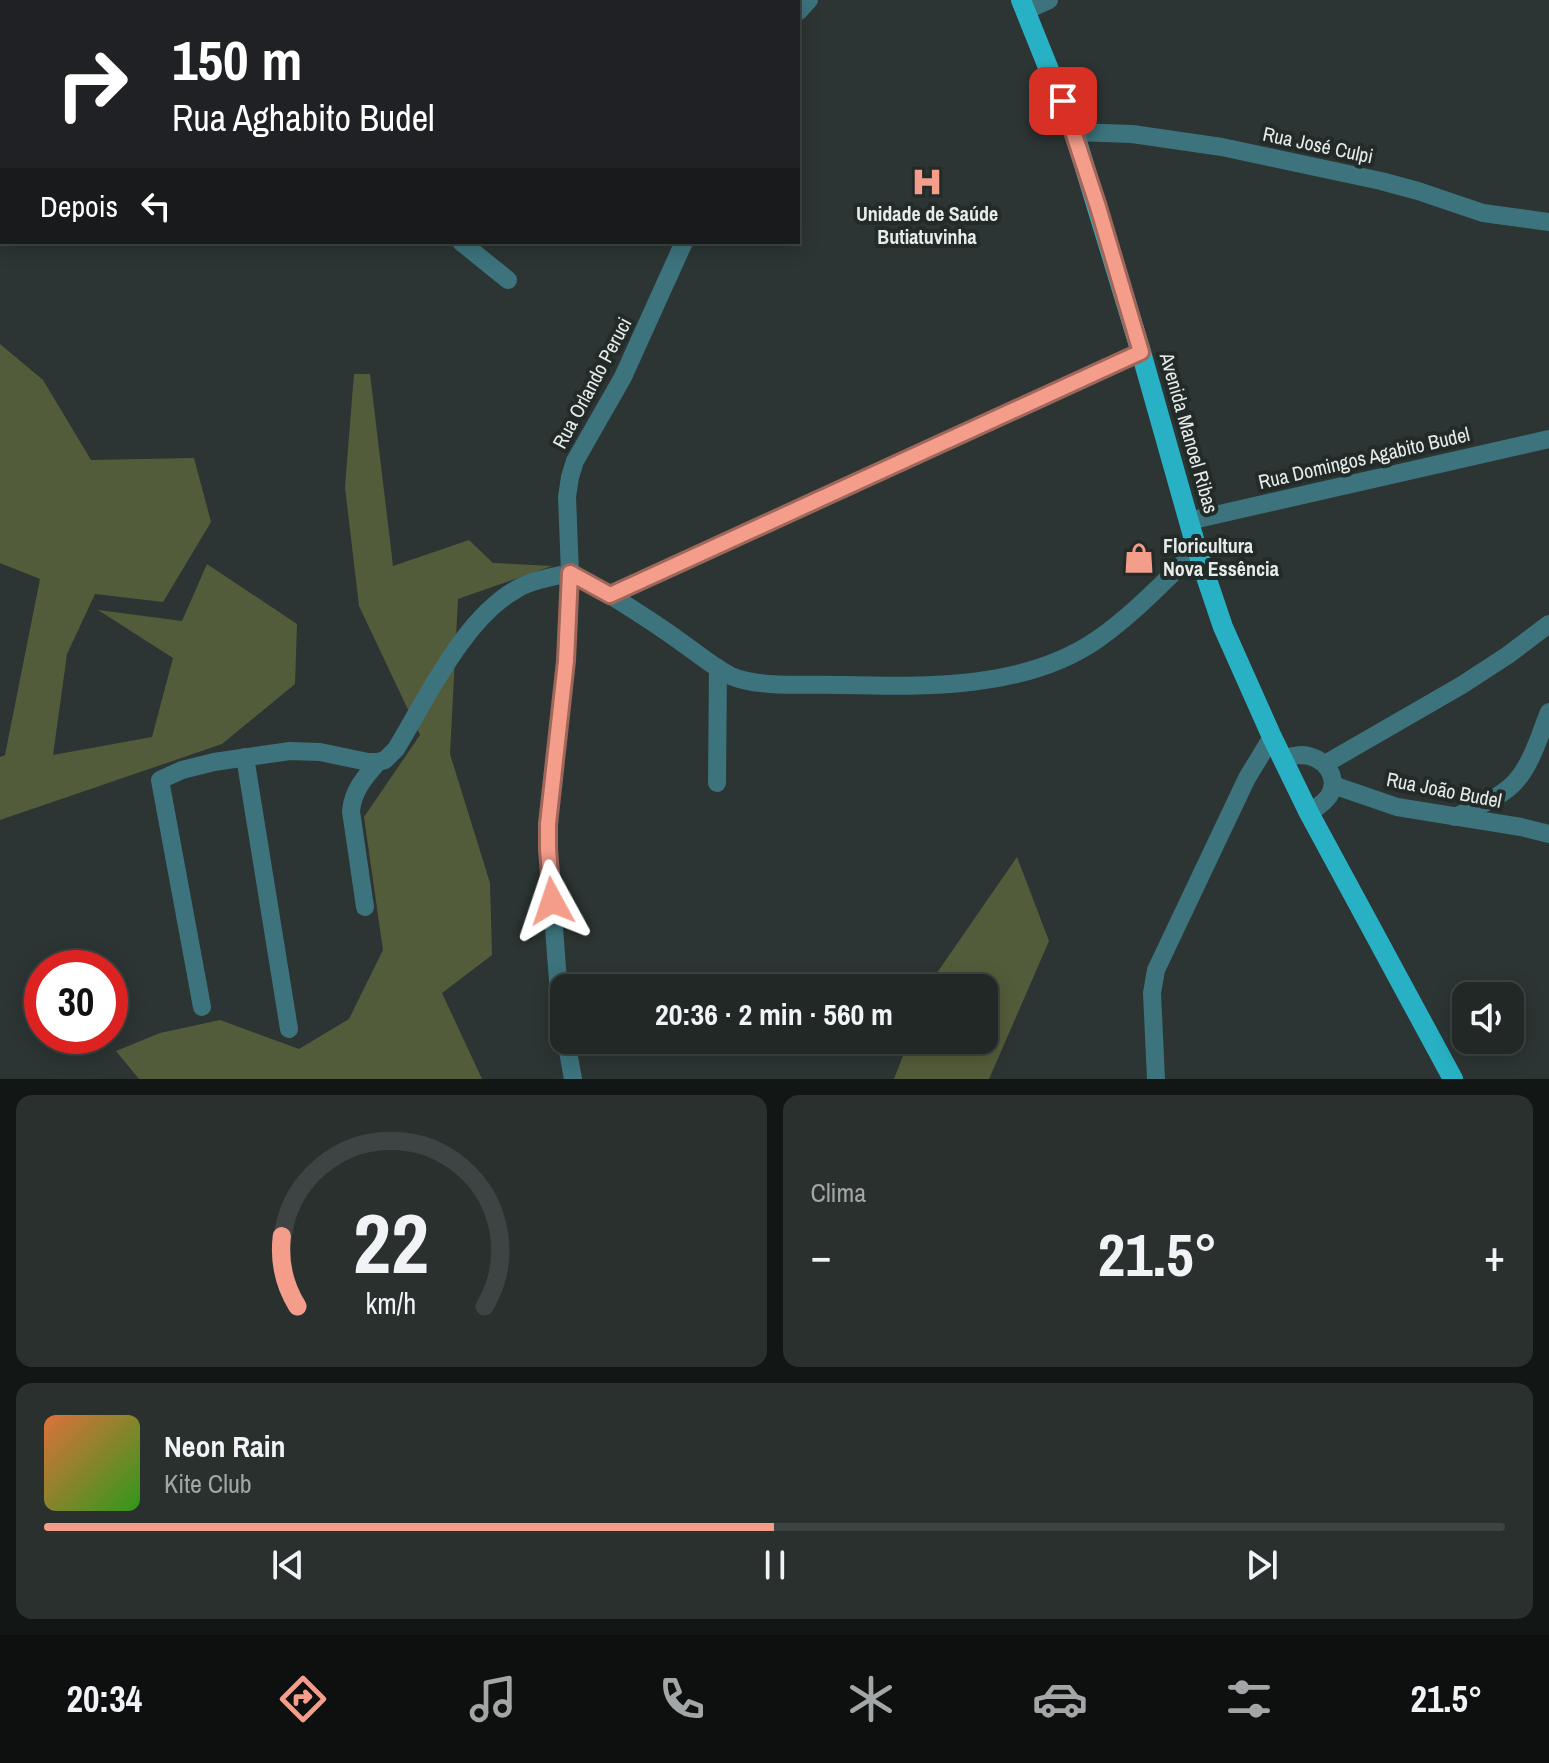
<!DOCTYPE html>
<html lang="pt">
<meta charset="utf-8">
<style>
body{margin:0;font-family:"Archivo Narrow",sans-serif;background:#29302e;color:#f1f3f6;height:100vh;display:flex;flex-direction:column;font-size:30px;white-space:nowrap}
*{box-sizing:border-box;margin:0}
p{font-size:26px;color:#a2a6a7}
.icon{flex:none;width:44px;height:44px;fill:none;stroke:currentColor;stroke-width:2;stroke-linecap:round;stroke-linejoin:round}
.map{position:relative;height:1079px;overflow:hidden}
.drawer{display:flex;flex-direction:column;gap:16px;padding:16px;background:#121615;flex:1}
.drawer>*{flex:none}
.guide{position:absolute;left:0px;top:0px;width:800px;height:244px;box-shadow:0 4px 20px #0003,0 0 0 2px #3e4443;background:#202124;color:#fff;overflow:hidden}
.controls{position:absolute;left:1452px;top:982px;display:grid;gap:16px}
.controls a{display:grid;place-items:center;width:72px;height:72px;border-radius:16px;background:#212826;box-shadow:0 4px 20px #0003,0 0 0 2px #3e4443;font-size:40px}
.speed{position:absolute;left:24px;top:950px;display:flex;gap:16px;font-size:40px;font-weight:700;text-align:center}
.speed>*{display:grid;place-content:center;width:104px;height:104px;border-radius:50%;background:#212826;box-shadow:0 4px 20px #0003,0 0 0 2px #3e4443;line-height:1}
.speed .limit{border:12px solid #d22;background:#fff;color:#111}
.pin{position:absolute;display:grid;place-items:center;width:68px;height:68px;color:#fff;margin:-34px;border-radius:16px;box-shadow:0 4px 12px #0006}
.me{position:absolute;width:88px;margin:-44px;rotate:355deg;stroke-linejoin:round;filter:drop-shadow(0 0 6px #0008)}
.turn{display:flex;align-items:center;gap:28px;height:168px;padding:0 40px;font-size:36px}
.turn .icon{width:104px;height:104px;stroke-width:2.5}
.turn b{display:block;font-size:56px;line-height:68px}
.then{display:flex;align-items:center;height:76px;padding:0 40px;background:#0003;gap:16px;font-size:30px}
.big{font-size:60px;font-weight:700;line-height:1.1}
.drawer .tile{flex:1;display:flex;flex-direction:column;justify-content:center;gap:12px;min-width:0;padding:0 28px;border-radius:16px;background:#29302e}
.drawer .dial{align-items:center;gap:0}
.dial svg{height:208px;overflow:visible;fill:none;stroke:#3e4443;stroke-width:7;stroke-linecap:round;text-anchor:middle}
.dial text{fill:#f1f3f6;stroke:none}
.song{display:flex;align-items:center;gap:24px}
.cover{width:96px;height:96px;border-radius:12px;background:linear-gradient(135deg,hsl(20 70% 55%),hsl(110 70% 35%))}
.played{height:8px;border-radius:4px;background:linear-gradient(90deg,#f49d8b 50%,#3e4443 50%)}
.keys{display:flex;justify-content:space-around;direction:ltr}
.heat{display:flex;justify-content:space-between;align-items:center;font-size:44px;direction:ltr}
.drawer .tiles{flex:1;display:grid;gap:16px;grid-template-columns:1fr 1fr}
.tile:last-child{grid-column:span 2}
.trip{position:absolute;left:550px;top:974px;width:448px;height:80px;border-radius:16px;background:#212826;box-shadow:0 4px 20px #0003,0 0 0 2px #3e4443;font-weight:700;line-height:80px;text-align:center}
.dock{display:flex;height:128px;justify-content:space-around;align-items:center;background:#0d100f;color:#a2a6a7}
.dock .icon{width:56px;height:56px}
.dock .current{color:#f49d8b}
.dock b{font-size:36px;color:#f1f3f6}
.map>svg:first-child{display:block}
.green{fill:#535c3a}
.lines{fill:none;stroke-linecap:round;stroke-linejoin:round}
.street{stroke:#3c737c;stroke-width:18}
.primary{stroke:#28b1c4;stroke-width:20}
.route-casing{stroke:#9f665a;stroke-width:20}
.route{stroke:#f49d8b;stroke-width:14}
.labels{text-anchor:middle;stroke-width:8;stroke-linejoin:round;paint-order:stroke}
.street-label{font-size:20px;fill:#e7eceb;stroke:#232b29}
.poi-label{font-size:20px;font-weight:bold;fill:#e7eceb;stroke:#232b29}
</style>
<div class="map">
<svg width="1549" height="1079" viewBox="0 0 1549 1079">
<rect width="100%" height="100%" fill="#2c3533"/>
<g class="green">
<path d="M0,344L43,380L91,460L194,458L211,522L163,602L95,594L67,654L53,755L152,737L173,658L98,610L182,621L207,564L297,624L295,684L222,744L0,820V757L5,755L40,579L0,563Z"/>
<path d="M354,374H370L393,566L469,540L493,563L552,566L458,599L450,754L490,883L492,955L442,993L482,1079H139L116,1051L160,1033L220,1020L299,1049L349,1019L383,950L364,817L420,735L359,606L345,487Z"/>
<path d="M1017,857L1049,941L989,1079H894L909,1040H984V988H929L932,980Z"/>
</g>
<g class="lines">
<g class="street">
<path d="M473,0L475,2"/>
<path d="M736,0L738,2"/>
<path d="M398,2V0"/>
<path d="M1025,11L1049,0"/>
<path d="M798,12L809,0"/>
<path d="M0,64L2,66"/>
<path d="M1074,132L1132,134L1222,147L1381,181L1418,191L1483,213L1549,222"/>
<path d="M461,242L508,280"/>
<path d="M1189,521L1549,439"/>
<path d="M610,595C634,610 658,625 681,642C697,653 713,667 731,676C757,688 810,684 839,685C924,687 1025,690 1098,639C1134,614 1165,580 1197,550"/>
<path d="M245,757L289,1029"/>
<path d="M1282,759C1289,757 1295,755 1302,755C1322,756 1341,775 1329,796C1324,803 1316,808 1309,813"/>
<path d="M1325,764L1462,685L1508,655L1549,624"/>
<path d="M717,783L718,668"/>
<path d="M1333,785L1397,807L1521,827L1549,834"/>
<path d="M1455,817C1475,807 1501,798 1516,781C1532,763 1540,734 1549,712"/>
<path d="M365,907L351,811C353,790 365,777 378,762"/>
<path d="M202,1007L160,780L182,770L214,762L290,751L320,752L368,762H378L385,760L396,749C427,698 464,618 517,589C532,580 552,577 570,573L610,595L1141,352"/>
<path d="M564,1028L559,994L548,849L550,803L563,691L568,630L570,573L567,497L570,477L575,461L623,377L684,242"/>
<path d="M566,1040L573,1079"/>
<path d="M1156,1079L1152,993L1156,970L1247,778L1272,737"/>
</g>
<path class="primary" d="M1021,0L1074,132L1141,352L1197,550L1223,627L1272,737L1309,813L1453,1079"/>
</g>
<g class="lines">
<defs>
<path id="route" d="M552,901L548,849V824L566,661L570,573L610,595L1141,352L1098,207L1063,101"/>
</defs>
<use href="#route" class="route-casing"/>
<use href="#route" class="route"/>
</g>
<defs>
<symbol id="hospital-bare" viewBox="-9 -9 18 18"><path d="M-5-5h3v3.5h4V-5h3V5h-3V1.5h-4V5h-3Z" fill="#f49d8b" stroke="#232b29" stroke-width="2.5" paint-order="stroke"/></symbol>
<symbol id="shop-bare" viewBox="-9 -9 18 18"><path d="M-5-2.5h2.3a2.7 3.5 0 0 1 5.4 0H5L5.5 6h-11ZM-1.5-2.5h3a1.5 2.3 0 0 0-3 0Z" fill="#f49d8b" stroke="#232b29" stroke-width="2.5" paint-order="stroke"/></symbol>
</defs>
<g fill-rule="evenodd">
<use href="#hospital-bare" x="905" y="160" width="44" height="44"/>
<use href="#shop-bare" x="1117" y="536" width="44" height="44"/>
</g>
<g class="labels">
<g class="street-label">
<text transform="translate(1318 145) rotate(12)" y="7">Rua José Culpi</text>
<text transform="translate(592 383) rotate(-62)" y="7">Rua Orlando Peruci</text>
<text transform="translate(1189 433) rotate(74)" y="7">Avenida Manoel Ribas</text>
<text transform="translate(1364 458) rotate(-13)" y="7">Rua Domingos Agabito Budel</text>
<text transform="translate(1444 790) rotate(11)" y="7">Rua João Budel</text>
</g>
<g class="poi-label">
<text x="927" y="221">Unidade de Saúde<tspan x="927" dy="23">Butiatuvinha</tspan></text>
<text x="1163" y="553" text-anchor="start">Floricultura<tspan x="1163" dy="23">Nova Essência</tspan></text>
</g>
</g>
</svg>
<div class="controls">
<a><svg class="icon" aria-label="sound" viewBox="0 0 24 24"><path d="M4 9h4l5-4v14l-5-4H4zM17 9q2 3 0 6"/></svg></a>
</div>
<div class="speed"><div class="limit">30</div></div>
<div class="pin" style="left:1063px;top:101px;background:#d93025"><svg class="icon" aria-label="arrive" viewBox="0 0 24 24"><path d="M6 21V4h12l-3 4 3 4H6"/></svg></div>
<svg class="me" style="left:552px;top:901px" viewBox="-20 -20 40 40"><path d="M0-17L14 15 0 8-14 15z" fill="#f49d8b" stroke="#fff" stroke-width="4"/></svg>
<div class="trip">20:36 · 2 min · 560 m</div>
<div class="guide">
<div class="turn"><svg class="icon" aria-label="right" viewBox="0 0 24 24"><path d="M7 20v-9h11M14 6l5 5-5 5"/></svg><div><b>150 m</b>Rua Aghabito Budel</div></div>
<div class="then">Depois<svg class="icon" aria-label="left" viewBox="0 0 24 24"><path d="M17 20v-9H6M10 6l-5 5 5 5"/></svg></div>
</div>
</div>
<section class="drawer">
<div class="tiles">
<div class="tile dial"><svg viewBox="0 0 100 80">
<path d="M14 69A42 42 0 1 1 86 69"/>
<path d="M14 69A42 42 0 0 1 8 42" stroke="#f49d8b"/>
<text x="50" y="56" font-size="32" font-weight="700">22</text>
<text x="50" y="72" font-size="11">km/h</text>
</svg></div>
<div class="tile"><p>Clima</p>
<div class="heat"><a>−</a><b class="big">21.5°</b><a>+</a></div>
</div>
<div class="tile">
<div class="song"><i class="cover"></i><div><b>Neon Rain</b><p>Kite Club</p></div></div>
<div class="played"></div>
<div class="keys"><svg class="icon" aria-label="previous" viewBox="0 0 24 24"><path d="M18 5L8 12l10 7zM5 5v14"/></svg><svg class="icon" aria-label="pause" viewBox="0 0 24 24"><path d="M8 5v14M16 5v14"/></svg><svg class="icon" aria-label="next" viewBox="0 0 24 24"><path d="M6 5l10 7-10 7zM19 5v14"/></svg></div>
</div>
</div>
</section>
<nav class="dock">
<b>20:34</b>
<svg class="icon current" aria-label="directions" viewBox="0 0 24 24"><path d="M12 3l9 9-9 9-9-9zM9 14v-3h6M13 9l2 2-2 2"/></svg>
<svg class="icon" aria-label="music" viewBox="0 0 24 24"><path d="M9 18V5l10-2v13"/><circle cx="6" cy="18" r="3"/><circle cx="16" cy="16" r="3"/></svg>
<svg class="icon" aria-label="phone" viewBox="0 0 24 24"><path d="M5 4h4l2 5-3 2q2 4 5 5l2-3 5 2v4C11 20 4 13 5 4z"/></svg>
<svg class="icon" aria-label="climate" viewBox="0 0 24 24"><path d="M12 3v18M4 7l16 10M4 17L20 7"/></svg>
<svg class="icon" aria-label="car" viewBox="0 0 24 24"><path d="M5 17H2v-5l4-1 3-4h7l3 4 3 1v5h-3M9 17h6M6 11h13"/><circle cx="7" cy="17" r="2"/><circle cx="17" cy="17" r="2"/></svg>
<svg class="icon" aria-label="filters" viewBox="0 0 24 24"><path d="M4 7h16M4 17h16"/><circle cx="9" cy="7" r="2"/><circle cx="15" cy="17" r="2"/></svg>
<b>21.5°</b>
</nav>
